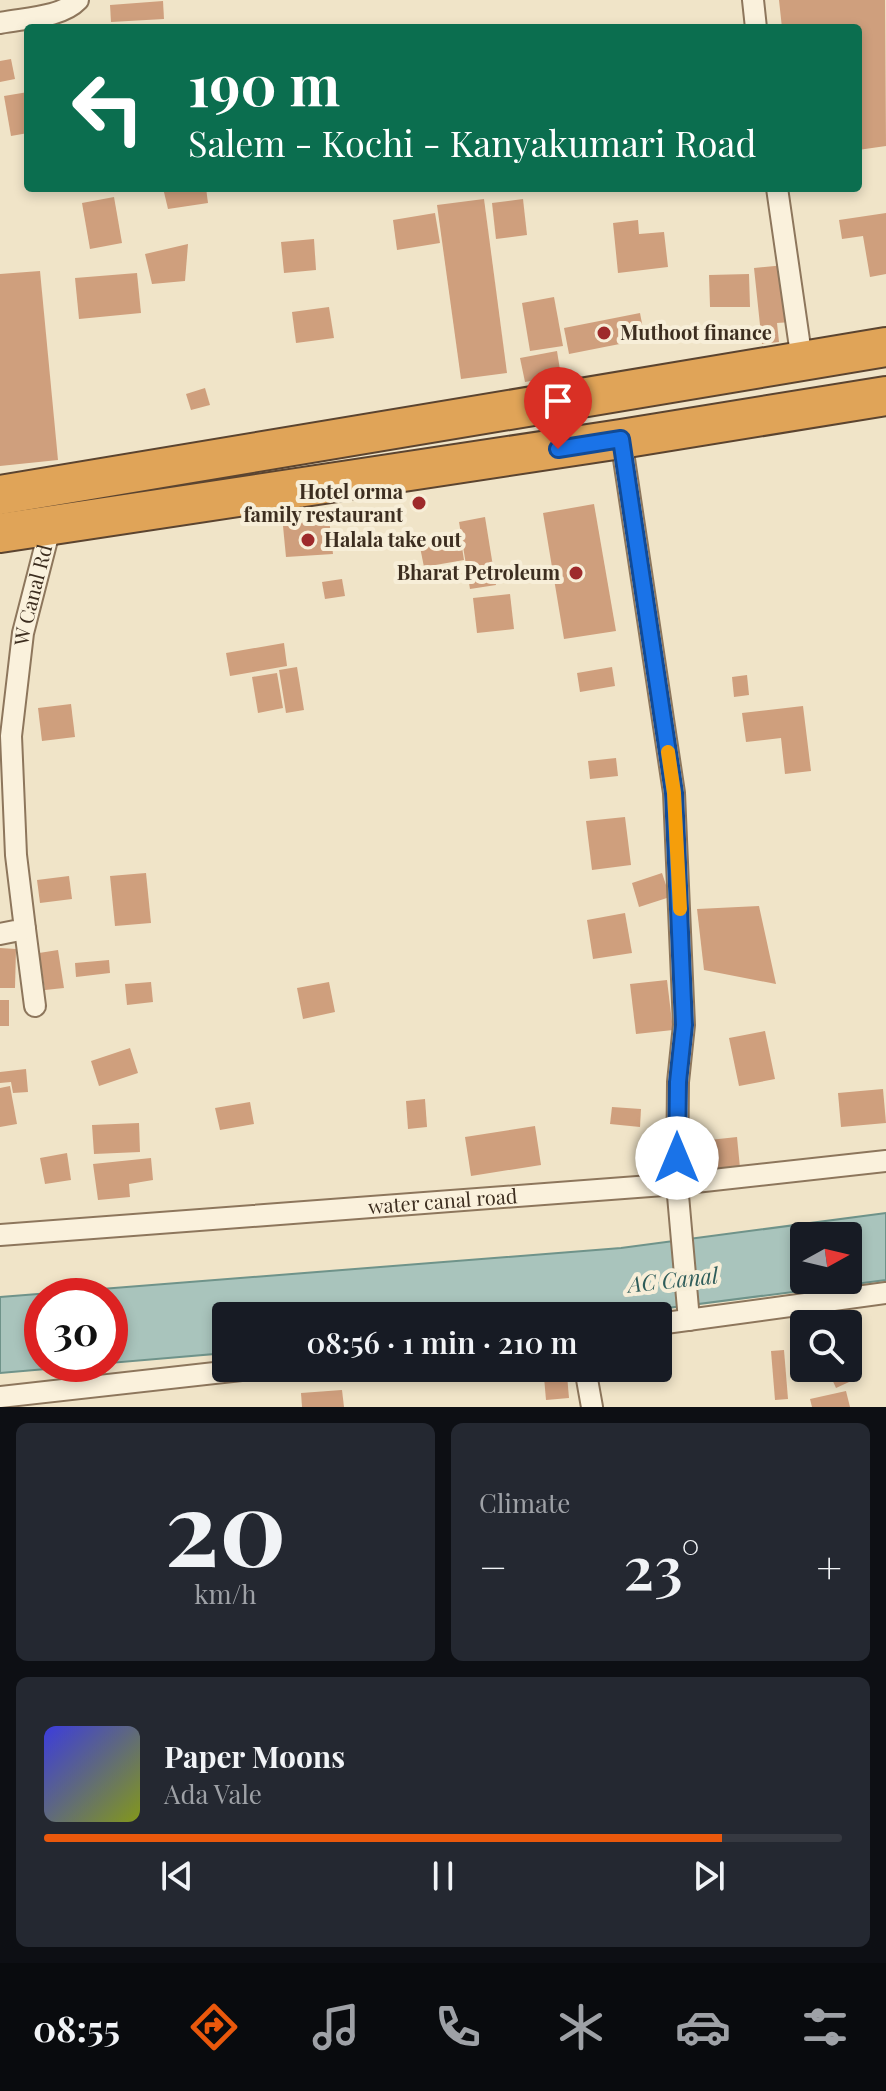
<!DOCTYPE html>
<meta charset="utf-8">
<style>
body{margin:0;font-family:"Playfair Display",serif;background:#242831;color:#f1f3f6;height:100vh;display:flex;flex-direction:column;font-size:30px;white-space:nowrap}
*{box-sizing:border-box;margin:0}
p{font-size:26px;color:#9ea1a6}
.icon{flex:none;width:44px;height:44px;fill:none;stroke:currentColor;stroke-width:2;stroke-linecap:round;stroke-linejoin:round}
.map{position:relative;height:1407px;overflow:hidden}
.drawer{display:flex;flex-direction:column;gap:16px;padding:16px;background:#0d0f14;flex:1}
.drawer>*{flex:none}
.hud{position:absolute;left:24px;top:24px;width:838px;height:168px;border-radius:8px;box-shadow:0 4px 12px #0003;background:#0b6e4f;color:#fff;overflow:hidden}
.needle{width:52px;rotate:82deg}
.buttons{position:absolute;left:790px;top:1222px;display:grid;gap:16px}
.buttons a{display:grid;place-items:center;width:72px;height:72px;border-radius:8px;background:#171b24;box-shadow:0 4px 12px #0003;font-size:40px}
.speed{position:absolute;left:24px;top:1278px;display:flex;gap:16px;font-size:40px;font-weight:700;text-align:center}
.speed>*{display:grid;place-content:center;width:104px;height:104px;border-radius:50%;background:#171b24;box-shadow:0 4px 12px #0003;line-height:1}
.speed .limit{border:12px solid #d22;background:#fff;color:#111}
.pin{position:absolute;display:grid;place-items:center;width:68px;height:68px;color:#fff;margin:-82px -34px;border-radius:50% 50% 50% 0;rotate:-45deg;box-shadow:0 0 8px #0007}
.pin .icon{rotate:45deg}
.me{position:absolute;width:88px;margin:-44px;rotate:0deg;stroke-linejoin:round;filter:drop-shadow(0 0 6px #0008)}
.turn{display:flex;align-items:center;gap:28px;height:168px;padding:0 32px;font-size:36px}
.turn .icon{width:104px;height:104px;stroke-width:2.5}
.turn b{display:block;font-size:56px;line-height:68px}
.big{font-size:60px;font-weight:600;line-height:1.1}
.drawer .tile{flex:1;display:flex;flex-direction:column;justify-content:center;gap:12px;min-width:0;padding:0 28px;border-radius:12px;background:#242831}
.drawer .dial{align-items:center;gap:0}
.dial b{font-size:104px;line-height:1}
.song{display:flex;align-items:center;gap:24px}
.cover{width:96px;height:96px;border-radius:12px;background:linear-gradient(135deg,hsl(240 70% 55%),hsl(70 70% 35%))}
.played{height:8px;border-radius:4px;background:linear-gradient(90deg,#ea580c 85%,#363941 85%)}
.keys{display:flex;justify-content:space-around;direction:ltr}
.heat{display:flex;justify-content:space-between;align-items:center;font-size:44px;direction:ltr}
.drawer .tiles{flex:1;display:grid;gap:16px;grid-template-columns:1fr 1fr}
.tile:last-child{grid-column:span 2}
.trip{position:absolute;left:212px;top:1302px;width:460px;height:80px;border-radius:8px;background:#171b24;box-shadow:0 4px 12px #0003;font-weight:600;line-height:80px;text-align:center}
.tab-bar{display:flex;height:128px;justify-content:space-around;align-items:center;background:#090b0e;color:#9ea1a6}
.tab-bar .icon{width:56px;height:56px}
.tab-bar .selected{color:#ea580c}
.tab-bar b{font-size:36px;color:#f1f3f6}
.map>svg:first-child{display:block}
.water{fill:#a9c4bc;stroke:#6f938a;stroke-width:2;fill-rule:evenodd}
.building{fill:#cf9f7d}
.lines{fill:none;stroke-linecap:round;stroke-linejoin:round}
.street-casing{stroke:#8d765c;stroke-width:24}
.highway-casing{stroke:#5b4430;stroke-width:42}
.street{stroke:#faf1dc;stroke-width:20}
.highway{stroke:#e0a458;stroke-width:38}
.route-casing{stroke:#114b97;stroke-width:20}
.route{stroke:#1a73e8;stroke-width:14}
.slow{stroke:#f59e0b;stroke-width:14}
.poi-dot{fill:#9e2a2b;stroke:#f7eed8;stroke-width:3}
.labels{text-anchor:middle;stroke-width:8;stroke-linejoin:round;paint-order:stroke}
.poi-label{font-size:20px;font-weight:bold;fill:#3d2e20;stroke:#f7eed8;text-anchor:start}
.street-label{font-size:20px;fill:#3d2e20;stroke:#f7eed8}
.water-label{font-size:22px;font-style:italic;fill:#2f5d5a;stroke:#f7eed8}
</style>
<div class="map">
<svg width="886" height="1407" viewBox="0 0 886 1407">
<rect width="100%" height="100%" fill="#f0e4c8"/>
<path class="water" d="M886,1213V1280L605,1316H226V1353L110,1363V1296H42V1364H104L0,1373V1297L621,1248ZM804,1236H848V1280H804Z"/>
<g class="building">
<path d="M779,0H885L886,146L858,150V28H782Z"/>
<path d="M163,1L164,19L111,22L110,5Z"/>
<path d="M11,59L15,79L0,82V61Z"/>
<path d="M28,92V133L11,136L4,96Z"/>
<path d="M163,188H206L208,203L168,209Z"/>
<path d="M114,197L122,243L90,249L82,203Z"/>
<path d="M484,199L507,373L461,379L437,205Z"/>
<path d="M523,199L527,235L496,239L492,203Z"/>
<path d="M435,213L440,243L397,250L393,220Z"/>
<path d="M886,213V274L870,277L863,236L842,239L839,220Z"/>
<path d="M638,220L639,234L664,232L668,267L618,273L613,223Z"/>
<path d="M314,239L316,270L284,273L281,242Z"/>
<path d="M188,244L185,281L152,284L145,254Z"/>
<path d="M785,265L791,322L777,323L779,342L762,344L754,268Z"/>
<path d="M40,271L58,460L0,466V274Z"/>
<path d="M137,273L141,313L79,319L75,278Z"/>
<path d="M749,274L750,307H710L709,275Z"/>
<path d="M554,297L563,346L530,351L522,303Z"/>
<path d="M329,307L334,338L296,343L292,312Z"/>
<path d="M640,313L645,339L569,354L564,328Z"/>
<path d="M557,351L561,376L525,382L520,358Z"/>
<path d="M205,388L210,405L191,410L186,394Z"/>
<path d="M594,504L616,631L564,639L543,513Z"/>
<path d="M485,517L496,585L470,589L459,522Z"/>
<path d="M329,518L333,554L286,557L283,526Z"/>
<path d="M460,535L464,560L424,567L419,542Z"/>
<path d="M342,579L345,596L325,599L322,582Z"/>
<path d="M510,594L514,629L477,633L473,598Z"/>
<path d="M284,643L287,666L230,676L226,653Z"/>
<path d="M297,667L304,710L286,713L279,670Z"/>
<path d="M612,667L615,686L580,692L577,673Z"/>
<path d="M277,673L283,708L258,713L252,677Z"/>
<path d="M747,675L749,695L734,697L732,677Z"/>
<path d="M71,704L75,737L42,741L38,708Z"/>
<path d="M803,706L811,771L785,774L781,738L746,742L742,713Z"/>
<path d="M616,758L618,776L590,779L588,761Z"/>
<path d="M625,817L631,865L592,870L586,821Z"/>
<path d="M146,873L151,923L115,926L110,876Z"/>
<path d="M662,873L670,897L639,907L632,883Z"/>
<path d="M69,876L72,899L40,903L37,880Z"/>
<path d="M759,906L776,984L704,970L697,909Z"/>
<path d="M625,913L632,953L593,959L587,920Z"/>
<path d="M0,948L16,949L15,988H0Z"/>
<path d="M58,950L64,988L45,990L39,953Z"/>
<path d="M109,960L110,973L76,977L75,963Z"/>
<path d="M667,980L673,1030L636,1034L630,984Z"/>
<path d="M151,982L153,1002L127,1005L125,984Z"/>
<path d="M329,982L335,1012L303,1019L297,988Z"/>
<rect x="0" y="1000" width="9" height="26"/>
<path d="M765,1031L775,1079L739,1086L729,1038Z"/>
<path d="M130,1048L138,1073L99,1086L91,1061Z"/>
<path d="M26,1069L28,1092L13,1093L11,1082L0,1083V1072Z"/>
<path d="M10,1086L17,1124L0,1127V1088Z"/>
<path d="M883,1089L886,1123L841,1127L838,1093Z"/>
<path d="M425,1099L427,1127L408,1129L406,1101Z"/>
<path d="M250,1102L254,1124L220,1130L215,1108Z"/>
<path d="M612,1107L641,1109L640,1127L610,1124Z"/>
<path d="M139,1123L140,1152L94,1154L92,1125Z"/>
<path d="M535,1126L541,1165L471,1176L465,1137Z"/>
<path d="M737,1137L740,1168L703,1171L700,1141Z"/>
<path d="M67,1153L71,1180L45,1184L40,1158Z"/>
<path d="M151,1158L153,1180L129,1184L130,1197L98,1200L93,1164Z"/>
<path d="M784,1350L788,1399L775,1400L771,1351Z"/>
<path d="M848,1350L860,1377L836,1388L827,1368H848Z"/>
<path d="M567,1375L569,1398L546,1400L544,1377Z"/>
<path d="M342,1390L344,1407H302L301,1393Z"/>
<path d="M846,1391L850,1407H812L810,1399Z"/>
</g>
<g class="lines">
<defs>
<g id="street">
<path d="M753,0L756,28"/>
<path d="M0,23C24,18 61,18 78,0"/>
<path d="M777,188L802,361"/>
<path d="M621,439L674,793L684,1025L678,1082L677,1184L689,1320"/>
<path d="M25,929L35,1006"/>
<path id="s1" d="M0,934L25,929L16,855L11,736L23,633L51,524"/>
<path id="s2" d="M0,1235L677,1184L886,1161"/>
<path d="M658,1324L886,1293"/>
<path d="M585,1368L592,1407"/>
<path d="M0,1397L259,1368"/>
</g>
<g id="highway">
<path d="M0,495L886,347"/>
<path d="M0,533L621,439L886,396"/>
</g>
</defs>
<use href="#street" class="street-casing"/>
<use href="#highway" class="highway-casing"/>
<use href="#street" class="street"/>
<use href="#highway" class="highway"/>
</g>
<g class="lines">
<defs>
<path id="route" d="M558,449L621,439L674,793L684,1025L678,1082L677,1158"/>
</defs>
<use href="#route" class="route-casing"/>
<use href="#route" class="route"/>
<path class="slow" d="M668,752L674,793L680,909"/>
</g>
<g class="poi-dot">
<circle cx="604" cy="333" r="8"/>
<circle cx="419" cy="503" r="8"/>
<circle cx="308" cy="540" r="8"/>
<circle cx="576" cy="573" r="8"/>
</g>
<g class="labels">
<g class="poi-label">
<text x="620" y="340">Muthoot finance</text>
<text x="403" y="499" text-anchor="end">Hotel orma<tspan x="403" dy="23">family restaurant</tspan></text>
<text x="324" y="547">Halala take out</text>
<text x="560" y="580" text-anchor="end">Bharat Petroleum</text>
</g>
<g class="street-label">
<text dy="7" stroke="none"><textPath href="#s1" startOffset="362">W Canal Rd</textPath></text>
<text dy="7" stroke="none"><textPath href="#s2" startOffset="444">water canal road</textPath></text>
</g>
<g class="water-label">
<text transform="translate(673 1280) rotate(-6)" y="8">AC Canal</text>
</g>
</g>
</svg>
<div class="buttons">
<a><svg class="needle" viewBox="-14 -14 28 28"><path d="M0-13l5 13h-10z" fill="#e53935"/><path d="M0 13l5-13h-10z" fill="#9ea1a6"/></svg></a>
<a><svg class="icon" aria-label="search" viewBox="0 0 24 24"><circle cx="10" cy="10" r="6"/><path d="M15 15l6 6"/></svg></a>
</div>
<div class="speed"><div class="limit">30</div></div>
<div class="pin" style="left:558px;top:449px;background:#d93025"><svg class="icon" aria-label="arrive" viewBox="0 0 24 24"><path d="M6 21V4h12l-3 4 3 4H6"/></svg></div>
<svg class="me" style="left:677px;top:1158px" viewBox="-20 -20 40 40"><circle r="19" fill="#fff"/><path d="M0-13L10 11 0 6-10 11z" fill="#1a73e8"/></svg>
<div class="trip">08:56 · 1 min · 210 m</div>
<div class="hud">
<div class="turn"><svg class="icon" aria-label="left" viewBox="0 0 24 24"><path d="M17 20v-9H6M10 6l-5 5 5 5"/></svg><div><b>190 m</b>Salem - Kochi - Kanyakumari Road</div></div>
</div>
</div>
<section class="drawer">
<div class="tiles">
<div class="tile dial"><b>20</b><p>km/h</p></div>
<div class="tile"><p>Climate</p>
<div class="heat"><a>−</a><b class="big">23°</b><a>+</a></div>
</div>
<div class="tile">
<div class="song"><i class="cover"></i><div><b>Paper Moons</b><p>Ada Vale</p></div></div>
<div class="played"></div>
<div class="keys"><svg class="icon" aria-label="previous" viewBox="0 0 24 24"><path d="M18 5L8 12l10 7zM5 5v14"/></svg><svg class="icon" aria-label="pause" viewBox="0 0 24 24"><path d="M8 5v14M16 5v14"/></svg><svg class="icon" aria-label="next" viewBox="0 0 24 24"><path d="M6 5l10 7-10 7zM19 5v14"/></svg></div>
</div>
</div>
</section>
<nav class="tab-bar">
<b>08:55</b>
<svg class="icon selected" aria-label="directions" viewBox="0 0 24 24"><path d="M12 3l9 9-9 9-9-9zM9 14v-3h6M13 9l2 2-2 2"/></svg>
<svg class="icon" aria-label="music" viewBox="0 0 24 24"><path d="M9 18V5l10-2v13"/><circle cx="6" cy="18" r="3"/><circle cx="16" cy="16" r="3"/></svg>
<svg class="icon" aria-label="phone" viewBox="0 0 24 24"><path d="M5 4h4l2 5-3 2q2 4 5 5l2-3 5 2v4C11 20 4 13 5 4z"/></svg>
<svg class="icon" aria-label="climate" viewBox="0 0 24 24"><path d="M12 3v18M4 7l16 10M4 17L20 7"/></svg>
<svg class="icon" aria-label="car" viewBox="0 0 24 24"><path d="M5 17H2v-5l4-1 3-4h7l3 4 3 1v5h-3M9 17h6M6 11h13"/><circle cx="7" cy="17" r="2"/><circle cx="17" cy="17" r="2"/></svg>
<svg class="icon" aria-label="filters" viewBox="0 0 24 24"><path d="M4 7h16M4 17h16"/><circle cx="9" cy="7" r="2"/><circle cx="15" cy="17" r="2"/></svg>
</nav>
